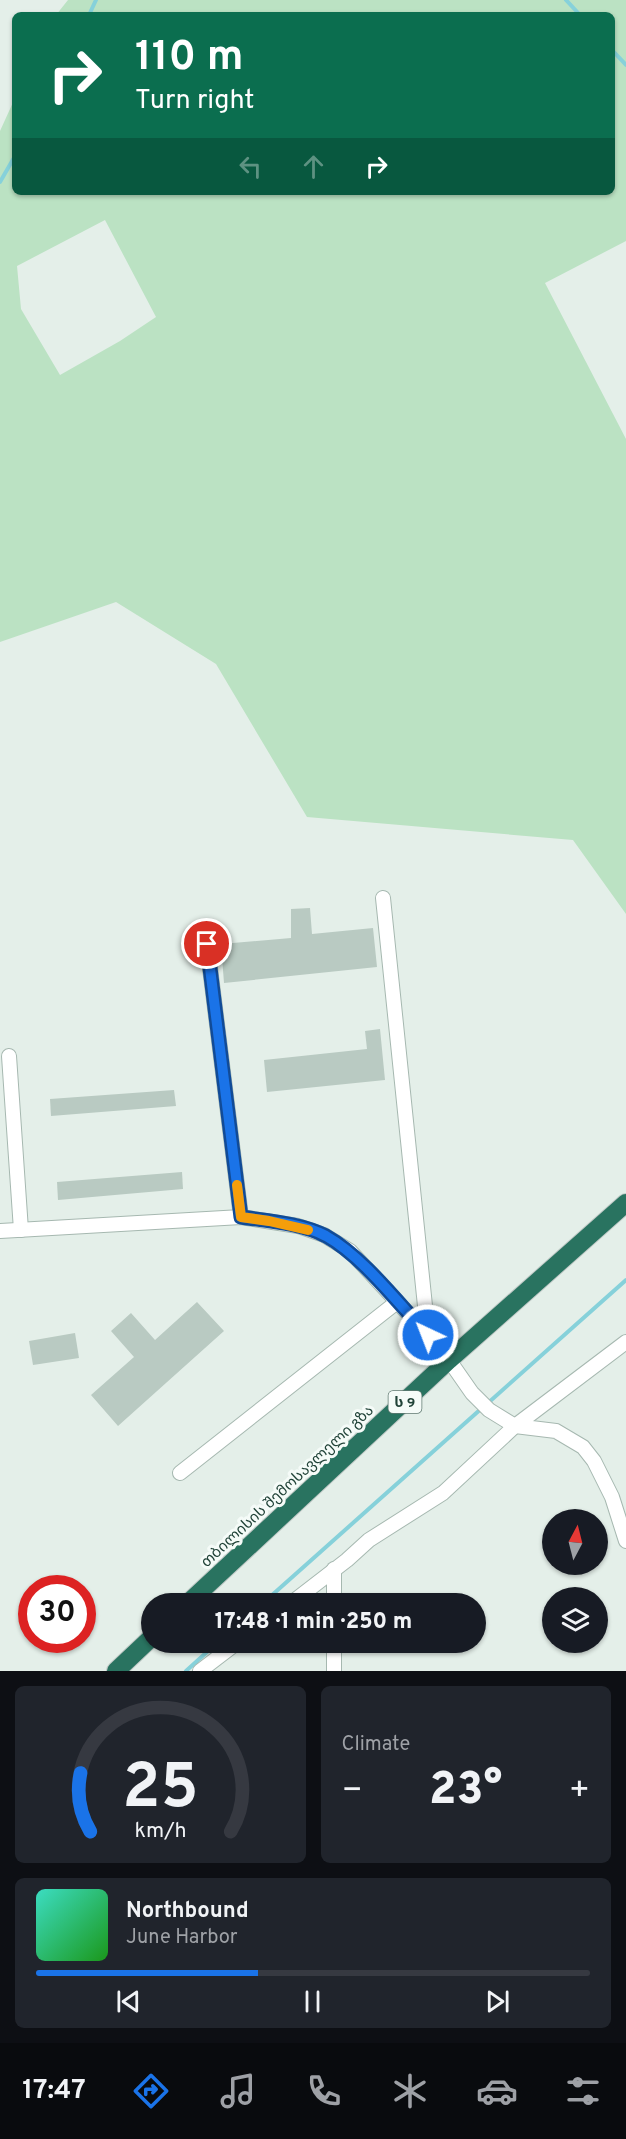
<!DOCTYPE html>
<meta charset="utf-8">
<style>
body{margin:0;font-family:Overpass,"Noto Sans Georgian",sans-serif;background:#20242c;color:#f1f3f6;height:100vh;display:flex;flex-direction:column;font-size:22px;white-space:nowrap}
*{box-sizing:border-box;margin:0}
p{font-size:20px;color:#9ea1a6}
.icon{flex:none;width:33px;height:33px;fill:none;stroke:currentColor;stroke-width:2;stroke-linecap:round;stroke-linejoin:round}
.map{position:relative;height:1671px;overflow:hidden}
.drawer{display:flex;flex-direction:column;gap:15px;padding:15px;background:#0d0f14;flex:1}
.drawer>*{flex:none}
.top-card{position:absolute;left:12px;top:12px;width:603px;height:183px;border-radius:9px;box-shadow:0 2px 4px #0004;background:#0b6e4f;color:#fff;overflow:hidden}
.needle{width:39px;rotate:7deg}
.tools{position:absolute;left:542px;top:1509px;display:grid;gap:12px}
.tools a{display:grid;place-items:center;width:66px;height:66px;border-radius:50%;background:#171b24;box-shadow:0 2px 4px #0004;font-size:30px}
.speed{position:absolute;left:18px;top:1575px;display:flex;gap:12px;font-size:30px;font-weight:700;text-align:center}
.speed>*{display:grid;place-content:center;width:78px;height:78px;border-radius:50%;background:#171b24;box-shadow:0 2px 4px #0004;line-height:1}
.speed .limit{border:9px solid #d22;background:#fff;color:#111}
.pin{position:absolute;display:grid;place-items:center;width:51px;height:51px;color:#fff;margin:-26px;border:3px solid #fff;border-radius:50%;box-shadow:0 2px 6px #0007}
.me{position:absolute;width:66px;margin:-33px;rotate:317deg;stroke-linejoin:round;filter:drop-shadow(0 0 4px #0008)}
.turn{display:flex;align-items:center;gap:21px;height:126px;padding:0 24px;font-size:27px}
.turn .icon{width:78px;height:78px;stroke-width:2.5}
.turn b{display:block;font-size:42px;line-height:51px}
.lanes{display:flex;align-items:center;height:57px;padding:0 24px;background:#0003;justify-content:center;gap:30px;direction:ltr}
.lanes .off{opacity:.35}
.big{font-size:45px;font-weight:800;line-height:1.1}
.drawer .card{flex:1;display:flex;flex-direction:column;justify-content:center;gap:9px;min-width:0;padding:0 21px;border-radius:9px;background:#20242c}
.drawer .dial{align-items:center;gap:0}
.dial svg{height:156px;overflow:visible;fill:none;stroke:#363941;stroke-width:7;stroke-linecap:round;text-anchor:middle}
.dial text{fill:#f1f3f6;stroke:none}
.song{display:flex;align-items:center;gap:18px}
.cover{width:72px;height:72px;border-radius:9px;background:linear-gradient(135deg,hsl(170 70% 55%),hsl(120 70% 35%))}
.played{height:6px;border-radius:3px;background:linear-gradient(90deg,#1a73e8 40%,#363941 40%)}
.keys{display:flex;justify-content:space-around;direction:ltr}
.heat{display:flex;justify-content:space-between;align-items:center;font-size:33px;direction:ltr}
.drawer .tiles{flex:1;display:grid;gap:15px;grid-template-columns:1fr 1fr}
.card:last-child{grid-column:span 2}
.trip{position:absolute;left:141px;top:1593px;width:345px;height:60px;border-radius:30px;background:#171b24;box-shadow:0 2px 4px #0004;font-weight:800;line-height:60px;text-align:center}
.tabs{display:flex;height:96px;justify-content:space-around;align-items:center;background:#090b0e;color:#9ea1a6}
.tabs .icon{width:42px;height:42px}
.tabs .active{color:#1a73e8}
.tabs b{font-size:27px;color:#f1f3f6}
.map>svg:first-child{display:block}
.green{fill:#bbe2c3;fill-rule:evenodd}
.lines{fill:none;stroke-linecap:round;stroke-linejoin:round}
.stream{stroke:#86d1da;stroke-width:4}
.building{fill:#b9cac2}
.minor-casing{stroke:#a6b8b0;stroke-width:16}
.highway-casing{stroke:#c1cac7;stroke-width:20}
.minor{stroke:#fff;stroke-width:14}
.highway{stroke:#297360;stroke-width:18}
.route-casing{stroke:#114b97;stroke-width:15}
.route{stroke:#1a73e8;stroke-width:10}
.slow{stroke:#f59e0b;stroke-width:10}
.labels{text-anchor:middle;stroke-width:6;stroke-linejoin:round;paint-order:stroke}
.shield{fill:#f5fbf8;stroke:#617a72;stroke-width:1.5}
.shield-label{font-size:14px;font-weight:bold;fill:#214338}
.street-label{font-size:15px;fill:#214338;stroke:#f5fbf8}
</style>
<div class="map">
<svg width="626" height="1671" viewBox="0 0 626 1671">
<rect width="100%" height="100%" fill="#e4efe9"/>
<path class="green" d="M68,0H626V241L545,283L626,439V914L573,840L307,817L216,664L116,602L0,642V131L15,98V192H612V15H56ZM105,220L156,317L120,341L60,375L21,309L17,266Z"/>
<g class="lines">
<g class="stream">
<path d="M566,0L580,15"/>
<path d="M89,15L96,0"/>
<path d="M612,50L626,65"/>
<path d="M0,182L15,156"/>
<path d="M488,1403L626,1280"/>
<path d="M262,1604L482,1408"/>
<path d="M186,1671L218,1642"/>
</g>
</g>
<g class="building">
<path d="M310,908L312,934L373,928L377,967L224,983L221,944L291,938V909Z"/>
<path d="M380,1029L385,1080L267,1092L264,1060L367,1049L365,1031Z"/>
<path d="M174,1090L176,1106L51,1116L50,1099Z"/>
<path d="M182,1172L183,1189L58,1200L57,1182Z"/>
<path d="M197,1302L224,1331L118,1426L91,1395L134,1357L111,1331L131,1313L155,1340Z"/>
<path d="M75,1333L79,1358L33,1365L29,1341Z"/>
</g>
<g class="lines">
<defs>
<g id="minor">
<path d="M383,898L428,1335"/>
<path d="M207,944L241,1217"/>
<path d="M9,1056L21,1230"/>
<path d="M0,1231L241,1217L298,1226L324,1235L350,1251L428,1335L449,1360L472,1393L489,1410L515,1426L556,1431L583,1447L594,1461L612,1497L626,1541"/>
<path d="M180,1473L397,1302"/>
<path d="M290,1604L347,1560L369,1540L443,1493L515,1426L626,1342"/>
<path d="M334,1604V1569"/>
<path d="M200,1671L238,1642"/>
<path d="M334,1671V1642"/>
</g>
<g id="highway">
<path d="M187,1604L449,1360L626,1203"/>
<path d="M116,1671L152,1637"/>
</g>
</defs>
<use href="#minor" class="minor-casing"/>
<use href="#highway" class="highway-casing"/>
<use href="#minor" class="minor"/>
<use href="#highway" class="highway"/>
</g>
<g class="lines">
<defs>
<path id="route" d="M207,944L241,1217C268,1221 301,1223 326,1236C362,1256 399,1304 428,1335"/>
</defs>
<use href="#route" class="route-casing"/>
<use href="#route" class="route"/>
<path class="slow" d="M237,1185L241,1217L269,1221L308,1230"/>
</g>
<g class="labels">
<rect class="shield" x="388.5" y="1391" width="33" height="22" rx="4.5"/>
<g class="shield-label">
<text x="405" y="1407">ს 9</text>
</g>
<g class="street-label">
<text transform="translate(287 1486) rotate(-43)" y="5">თბილისის შემოსავლელი გზა</text>
</g>
</g>
</svg>
<div class="tools">
<a><svg class="needle" viewBox="-14 -14 28 28"><path d="M0-13l5 13h-10z" fill="#e53935"/><path d="M0 13l5-13h-10z" fill="#9ea1a6"/></svg></a>
<a><svg class="icon" aria-label="layers" viewBox="0 0 24 24"><path d="M12 4l9 5-9 5-9-5zM3 14l9 5 9-5"/></svg></a>
</div>
<div class="speed"><div class="limit">30</div></div>
<div class="pin" style="left:207px;top:944px;background:#d93025"><svg class="icon" aria-label="arrive" viewBox="0 0 24 24"><path d="M6 21V4h12l-3 4 3 4H6"/></svg></div>
<svg class="me" style="left:428px;top:1335px" viewBox="-20 -20 40 40"><circle r="17" fill="#1a73e8" stroke="#fff" stroke-width="3"/><path d="M0-11L8 9 0 5-8 9z" fill="#fff"/></svg>
<div class="trip">17:48 · 1 min · 250 m</div>
<div class="top-card">
<div class="turn"><svg class="icon" aria-label="right" viewBox="0 0 24 24"><path d="M7 20v-9h11M14 6l5 5-5 5"/></svg><div><b>110 m</b>Turn right</div></div>
<div class="lanes"><svg class="icon off" aria-label="left" viewBox="0 0 24 24"><path d="M17 20v-9H6M10 6l-5 5 5 5"/></svg><svg class="icon off" aria-label="ahead" viewBox="0 0 24 24"><path d="M12 20V5M6 11l6-6 6 6"/></svg><svg class="icon" aria-label="right" viewBox="0 0 24 24"><path d="M7 20v-9h11M14 6l5 5-5 5"/></svg></div>
</div>
</div>
<section class="drawer">
<div class="tiles">
<div class="card dial"><svg viewBox="0 0 100 80">
<path d="M14 69A42 42 0 1 1 86 69"/>
<path d="M14 69A42 42 0 0 1 9 39" stroke="#1a73e8"/>
<text x="50" y="56" font-size="32" font-weight="700">25</text>
<text x="50" y="72" font-size="11">km/h</text>
</svg></div>
<div class="card"><p>Climate</p>
<div class="heat"><a>−</a><b class="big">23°</b><a>+</a></div>
</div>
<div class="card">
<div class="song"><i class="cover"></i><div><b>Northbound</b><p>June Harbor</p></div></div>
<div class="played"></div>
<div class="keys"><svg class="icon" aria-label="previous" viewBox="0 0 24 24"><path d="M18 5L8 12l10 7zM5 5v14"/></svg><svg class="icon" aria-label="pause" viewBox="0 0 24 24"><path d="M8 5v14M16 5v14"/></svg><svg class="icon" aria-label="next" viewBox="0 0 24 24"><path d="M6 5l10 7-10 7zM19 5v14"/></svg></div>
</div>
</div>
</section>
<nav class="tabs">
<b>17:47</b>
<svg class="icon active" aria-label="directions" viewBox="0 0 24 24"><path d="M12 3l9 9-9 9-9-9zM9 14v-3h6M13 9l2 2-2 2"/></svg>
<svg class="icon" aria-label="music" viewBox="0 0 24 24"><path d="M9 18V5l10-2v13"/><circle cx="6" cy="18" r="3"/><circle cx="16" cy="16" r="3"/></svg>
<svg class="icon" aria-label="phone" viewBox="0 0 24 24"><path d="M5 4h4l2 5-3 2q2 4 5 5l2-3 5 2v4C11 20 4 13 5 4z"/></svg>
<svg class="icon" aria-label="climate" viewBox="0 0 24 24"><path d="M12 3v18M4 7l16 10M4 17L20 7"/></svg>
<svg class="icon" aria-label="car" viewBox="0 0 24 24"><path d="M5 17H2v-5l4-1 3-4h7l3 4 3 1v5h-3M9 17h6M6 11h13"/><circle cx="7" cy="17" r="2"/><circle cx="17" cy="17" r="2"/></svg>
<svg class="icon" aria-label="filters" viewBox="0 0 24 24"><path d="M4 7h16M4 17h16"/><circle cx="9" cy="7" r="2"/><circle cx="15" cy="17" r="2"/></svg>
</nav>
